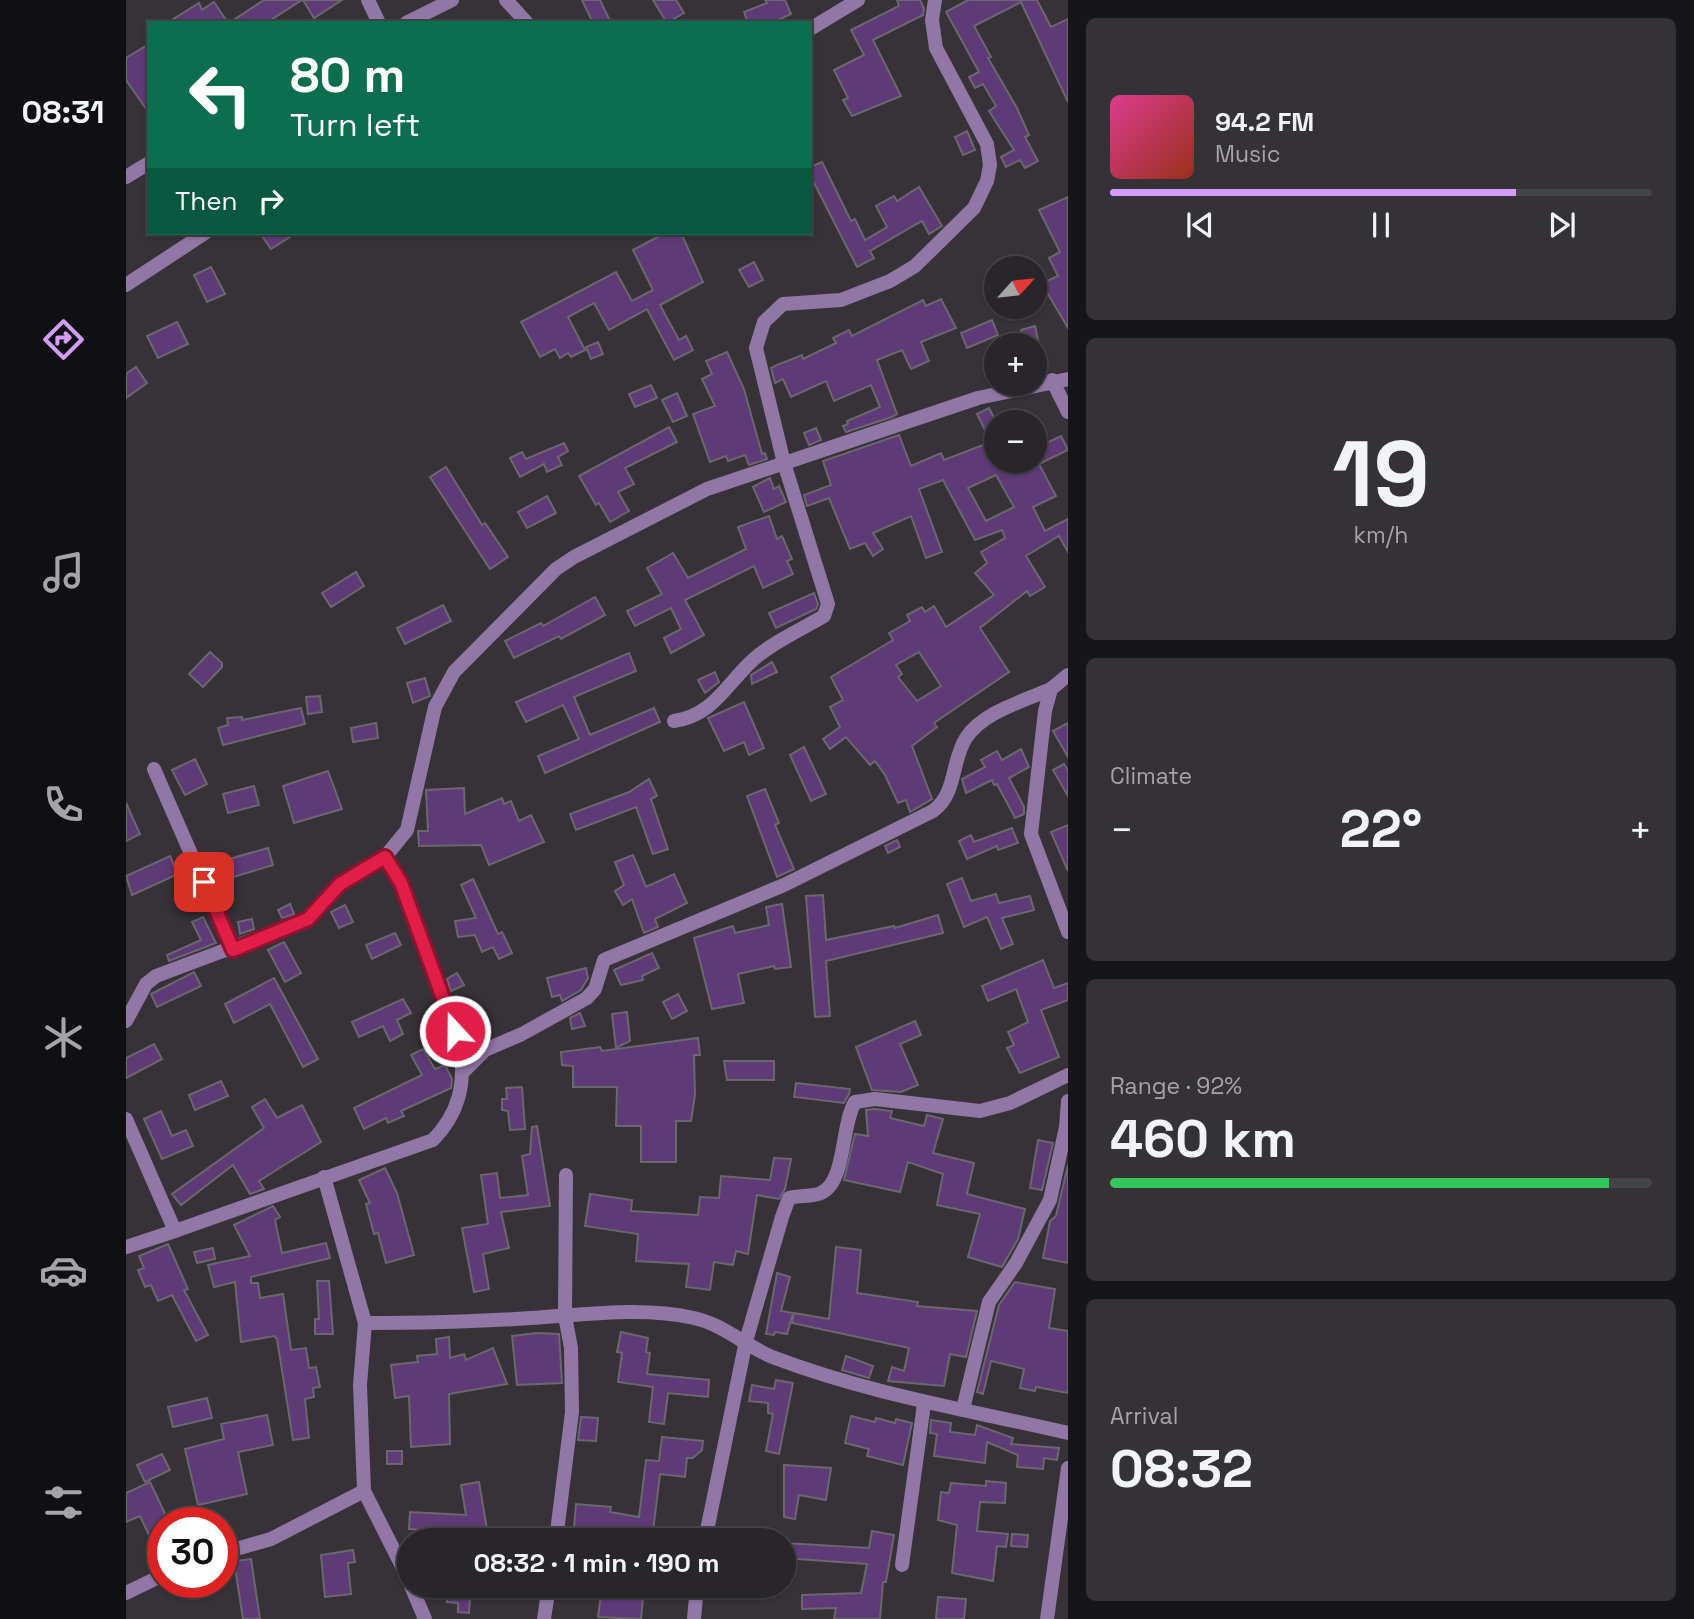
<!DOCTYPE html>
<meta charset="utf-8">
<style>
body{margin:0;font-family:"Space Grotesk",sans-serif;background:#343236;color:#f1f3f6;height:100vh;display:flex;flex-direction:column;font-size:26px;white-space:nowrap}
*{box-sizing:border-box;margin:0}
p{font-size:23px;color:#a5a5a8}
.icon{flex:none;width:38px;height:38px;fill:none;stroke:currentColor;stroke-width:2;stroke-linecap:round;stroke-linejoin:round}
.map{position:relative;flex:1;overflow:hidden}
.drawer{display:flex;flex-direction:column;gap:18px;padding:18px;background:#161517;width:626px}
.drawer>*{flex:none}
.hud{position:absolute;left:21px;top:21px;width:665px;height:214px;border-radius:0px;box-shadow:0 2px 5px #0004,0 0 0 2px #444347;background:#0b6e4f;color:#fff;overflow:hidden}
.needle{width:46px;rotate:63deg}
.tools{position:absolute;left:858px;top:256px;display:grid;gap:14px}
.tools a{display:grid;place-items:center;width:63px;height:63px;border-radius:50%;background:#28262a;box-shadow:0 2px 5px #0004,0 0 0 2px #444347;font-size:35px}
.speed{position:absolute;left:21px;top:1507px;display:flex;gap:14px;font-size:35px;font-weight:700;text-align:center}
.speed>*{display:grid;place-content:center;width:91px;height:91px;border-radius:50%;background:#28262a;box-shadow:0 2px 5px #0004,0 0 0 2px #444347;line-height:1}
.speed .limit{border:10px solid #d22;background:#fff;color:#111}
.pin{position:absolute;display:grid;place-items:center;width:60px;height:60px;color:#fff;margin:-30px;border-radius:14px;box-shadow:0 4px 10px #0006}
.me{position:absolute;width:77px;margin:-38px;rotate:339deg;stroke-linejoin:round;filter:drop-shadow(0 0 5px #0008)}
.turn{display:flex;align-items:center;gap:24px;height:147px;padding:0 28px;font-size:32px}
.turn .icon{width:91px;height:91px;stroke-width:2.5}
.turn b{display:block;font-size:49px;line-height:60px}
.then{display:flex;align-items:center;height:66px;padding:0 28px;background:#0003;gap:14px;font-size:26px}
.big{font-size:52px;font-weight:600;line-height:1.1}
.drawer .widget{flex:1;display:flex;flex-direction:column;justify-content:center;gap:10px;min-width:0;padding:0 24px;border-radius:10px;background:#343236}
.drawer .dial{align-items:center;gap:0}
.dial b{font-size:91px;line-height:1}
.song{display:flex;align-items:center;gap:21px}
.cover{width:84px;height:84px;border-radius:10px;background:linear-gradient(135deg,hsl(330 70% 55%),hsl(10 70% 35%))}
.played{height:7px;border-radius:4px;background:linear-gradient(90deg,#d39cfc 75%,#444347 75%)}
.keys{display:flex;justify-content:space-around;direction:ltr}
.heat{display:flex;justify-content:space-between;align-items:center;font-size:38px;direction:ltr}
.charge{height:10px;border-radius:5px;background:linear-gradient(90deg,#34c759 92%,#444347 0)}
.trip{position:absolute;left:271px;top:1528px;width:399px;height:70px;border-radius:35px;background:#28262a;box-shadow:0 2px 5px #0004,0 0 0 2px #444347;font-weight:600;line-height:70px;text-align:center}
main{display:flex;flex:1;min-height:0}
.menu{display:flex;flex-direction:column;width:126px;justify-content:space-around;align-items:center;background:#100f11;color:#a5a5a8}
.menu .icon{width:49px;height:49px}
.menu .selected{color:#d39cfc}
.menu b{font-size:32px;color:#f1f3f6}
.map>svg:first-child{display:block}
.building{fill:#5e3a77;stroke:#6b676e;stroke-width:2;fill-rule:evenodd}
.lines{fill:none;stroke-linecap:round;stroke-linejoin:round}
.minor{stroke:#9177a5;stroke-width:14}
.route-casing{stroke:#92132f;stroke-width:18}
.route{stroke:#e11d48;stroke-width:12}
</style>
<main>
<nav class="menu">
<b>08:31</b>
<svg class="icon selected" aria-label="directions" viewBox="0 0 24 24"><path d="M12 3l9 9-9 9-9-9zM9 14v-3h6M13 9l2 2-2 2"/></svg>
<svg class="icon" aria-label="music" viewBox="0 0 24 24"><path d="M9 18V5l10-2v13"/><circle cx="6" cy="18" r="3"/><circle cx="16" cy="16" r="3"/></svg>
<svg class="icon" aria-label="phone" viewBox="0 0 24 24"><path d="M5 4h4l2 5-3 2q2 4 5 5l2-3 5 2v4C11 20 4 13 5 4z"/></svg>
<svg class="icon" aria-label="climate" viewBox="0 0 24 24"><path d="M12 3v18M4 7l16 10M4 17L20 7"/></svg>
<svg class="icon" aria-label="car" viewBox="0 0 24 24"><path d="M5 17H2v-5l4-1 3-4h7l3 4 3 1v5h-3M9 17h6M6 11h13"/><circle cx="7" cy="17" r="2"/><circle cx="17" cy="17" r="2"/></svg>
<svg class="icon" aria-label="filters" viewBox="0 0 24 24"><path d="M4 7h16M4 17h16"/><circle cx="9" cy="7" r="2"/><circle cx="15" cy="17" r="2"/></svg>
</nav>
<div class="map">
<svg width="942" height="1619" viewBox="0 0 942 1619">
<rect width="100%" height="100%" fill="#363238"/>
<g class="building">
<path d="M138,0H176L140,23H103Z"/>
<path d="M177,0H216L188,18Z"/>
<path d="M456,0H474L485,23H467Z"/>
<path d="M527,0H550L558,13L541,23Z"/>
<path d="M639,0H659L665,14L646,23H622L618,12L641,3Z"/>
<path d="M771,0H794L798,9L797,15L747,40L775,96L726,116L717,100L722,98L708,70L738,55L725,30L773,6Z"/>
<path d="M842,0H911L925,27L942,19V102L895,2L848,26L865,57L862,58L891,108L903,135L899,137L912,161L899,168L894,160L880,167L875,157L888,150L863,111L870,106L857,84L849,88L843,77L853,72L820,12Z"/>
<path d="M88,2L102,23H41L73,3L76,10Z"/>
<path d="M23,44V113L0,80V58Z"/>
<path d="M841,131L849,150L837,155L829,137Z"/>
<path d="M696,162L725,221L729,219L739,240L761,227L750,206L768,196L771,201L793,187L816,226L803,234L796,221L744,251L748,258L731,267L684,175V167Z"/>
<path d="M942,197V328L922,294L911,299L908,291V287L932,276L923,258L934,252L913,210Z"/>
<path d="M134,233H170L145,249Z"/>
<path d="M539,233H555L577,282L534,305L553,340L560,336L567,350L548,360L521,309L483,330L468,303L442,317L459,350L445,357L442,353L434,358L429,349L414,357L395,322L490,272L506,301L527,290L507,250Z"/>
<path d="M628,262L637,280L623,287L613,270Z"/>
<path d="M85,267L99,294L81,302L68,275Z"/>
<path d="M815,299L830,328L795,342L803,361L785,369L776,350L751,360L771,414L766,417L720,432L717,426L722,424L721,421L754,407L745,385L708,401L700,381L665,397L657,379L649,383L645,368L651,365L676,355L677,359L710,343L707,338L723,330L726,336L797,300L800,306Z"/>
<path d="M866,320L872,335L841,348L835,333Z"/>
<path d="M51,322L62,344L32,358L21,336Z"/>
<path d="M909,326L913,345H900L895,330Z"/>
<path d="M472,342L477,354L465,359L460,347Z"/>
<path d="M601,352L618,389L636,454L639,453L641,459L623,465L619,455L602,461L600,456L584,462L567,414L589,406L576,379L586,374L580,361Z"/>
<path d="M10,367L21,383L0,398V374Z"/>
<path d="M525,385L531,398L509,407L503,394Z"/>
<path d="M551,393L561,416L547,422L536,400Z"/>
<path d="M863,408L870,422V460H908V449L935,436L942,450L913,464L930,496L907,507L919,531L942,519V552L933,536L900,556L919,587L904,596L901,591L854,628L883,672L808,723L811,727L786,746L806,799L784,812L780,800L772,803L759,775L749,761L744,765L720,737L704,749L697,739L714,727L704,707L717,700L705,677L767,640L763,633L784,621L781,615L796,607L799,612L808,606L820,627L868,595L849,573L861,563L855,552L879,538L876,530L849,540L817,480L793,489L816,552L800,558L785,516L747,533L757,549L747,556L739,543L724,549L703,498L681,506L678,495L705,485L697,461L773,435L785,466L815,453L818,460L865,442L851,414ZM870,475L888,507L860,521L842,488ZM793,652L815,686L791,701L772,677L776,674L770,665Z"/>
<path d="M543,427L551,442L499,468L508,484L492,492L503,511L484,522L473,503L470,505L453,476Z"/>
<path d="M690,428L695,440L683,445L678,433Z"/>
<path d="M438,443L442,451L432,457L436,465L421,472L418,464L394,477L384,458L396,452L400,459Z"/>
<path d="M320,467L356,525L359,523L382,557L364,569L304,477Z"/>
<path d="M644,478L648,489L653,486L660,502L638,512L627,487Z"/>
<path d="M421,496L430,513L401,528L392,512Z"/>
<path d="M643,516L651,539L656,536L666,559L661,561L667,574L637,588L628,566L559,600L578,635L545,653L538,638L555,629L545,608L509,626L501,611L536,594L521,568L547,553L562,578L620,549L612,527Z"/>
<path d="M230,572L238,586L205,607L196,593Z"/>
<path d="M688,593L692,604L690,609L650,628L643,613Z"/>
<path d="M469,597L479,615L435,639L433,636L388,658L379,641L415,623L417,626Z"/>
<path d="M317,605L325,621L279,644L271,628Z"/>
<path d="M84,652L96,663V667L77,687L63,674Z"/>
<path d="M503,653L510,671L448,697L464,735L528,708L534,722L419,773L412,756L453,739L437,705L400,722L390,702Z"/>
<path d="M646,662L651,672L626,684L625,675Z"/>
<path d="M589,672L593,682L579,693L572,680Z"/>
<path d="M299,678L304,696L287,703L281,683Z"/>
<path d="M194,696L196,712L182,714L180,697Z"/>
<path d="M618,702L638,748L623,755L618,742L598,751L582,718Z"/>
<path d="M175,708L179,724L97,745L92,728L102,725L101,718L116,717V720Z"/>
<path d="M250,723L252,738L227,742L225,728Z"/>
<path d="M942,723V757L927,731Z"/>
<path d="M678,747L700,794L685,801L664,755Z"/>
<path d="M895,749L903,767L883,778L898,807V814L889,818L871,784L868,785L866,780L840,793L836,779L859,767L855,760L871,751L876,760Z"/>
<path d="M69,759L81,784L59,795L46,770Z"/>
<path d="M938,764L942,770V796L927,770Z"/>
<path d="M202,771L216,809L168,823L157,786Z"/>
<path d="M523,779L531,796L525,799L542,849L527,854L510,807L450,830L444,814L503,792Z"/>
<path d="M128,786L133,805L102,813L97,794Z"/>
<path d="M338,788L339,814L376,798L378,804L385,801L393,821L405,815L418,842L363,865L355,845L293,846L292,831H302L300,790Z"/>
<path d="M639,789L653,823L649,825L668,869L651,877L621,796Z"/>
<path d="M0,803L14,834L0,841Z"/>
<path d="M942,825V871L925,832Z"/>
<path d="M886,828L892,843L872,850L871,846L841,859L833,841L845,835L848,842Z"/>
<path d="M771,840L774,847L762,853L759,846Z"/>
<path d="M142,848L147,865L94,881L89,863Z"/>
<path d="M507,855L520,887L548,874L561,903L529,919L532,927L518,933L506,899L497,905L489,891L498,885L489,862Z"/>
<path d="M44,856L52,874L6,895L0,876Z"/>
<path d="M836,878L845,901L870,894L873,903L904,896L908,910L876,918L887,944L875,949L861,917L838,927L821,884Z"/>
<path d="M347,879L372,934L376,932L386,953L373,959L367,947L356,952L349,935L332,937L329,921L350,918L335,885Z"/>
<path d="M697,895L700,940L768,926L769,928L812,915L817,933L700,961L704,1016L689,1017L680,896Z"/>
<path d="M164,904L168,914L156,918L152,910Z"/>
<path d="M656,904L665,967L649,969L648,966L612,974L618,1003L586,1009L568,938L607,926L609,933L643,925L640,907Z"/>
<path d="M219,905L227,922L213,928L205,912Z"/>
<path d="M77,917L90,943L43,961L41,955L75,940L66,922Z"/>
<path d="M126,919L128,929L114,934L112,922Z"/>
<path d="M269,933L275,945L246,959L240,945Z"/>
<path d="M158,942L175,973L159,982L142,950Z"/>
<path d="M526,953L533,968L516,976L517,980L495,985L488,970Z"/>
<path d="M917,960L928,988L942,983V1000L915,1010L933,1057L894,1073L881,1048L888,1045L882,1032L902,1022L890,989L862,1001L856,986Z"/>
<path d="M460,968L462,978L455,990L436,1001L434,995L426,997L421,978Z"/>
<path d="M68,972L75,986L31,1007L25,994Z"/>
<path d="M331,973L338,985L325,991L321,979Z"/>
<path d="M148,978L192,1059L177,1067L144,1004L108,1023L99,1004Z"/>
<path d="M552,994L561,1011L546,1019L537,1002Z"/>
<path d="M277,999L285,1013L271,1020L277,1034L264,1041L257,1026L233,1037L226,1022Z"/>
<path d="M501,1012L504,1041L490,1048L486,1014Z"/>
<path d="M454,1013L459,1026L446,1029L444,1018Z"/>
<path d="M789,1021L795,1035L774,1044L792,1085L775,1092L746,1090L730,1047Z"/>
<path d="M572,1038L574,1055H568L569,1095L565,1121H550V1162H515V1126H490L491,1087H447V1066L436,1065L435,1052L474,1047L476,1051Z"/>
<path d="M28,1044L36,1059L0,1078V1058Z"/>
<path d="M297,1049L309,1069L319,1065L326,1079L325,1088L275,1111L278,1116L262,1123L260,1118L238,1129L228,1108L296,1075L285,1055Z"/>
<path d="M598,1061H648V1080H601Z"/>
<path d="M95,1081L102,1096L69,1110L63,1095Z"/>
<path d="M670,1083L724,1089L723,1094L718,1103L668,1097Z"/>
<path d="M396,1087L399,1129L384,1130L382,1111L376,1110V1099H381L380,1088Z"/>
<path d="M139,1099L151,1118L176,1105L195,1142L133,1181L138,1189L124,1194L107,1165L55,1205L46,1194L138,1128L126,1107Z"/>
<path d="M749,1109L766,1111L764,1118L798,1126L801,1115L817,1119L807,1153L848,1163L841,1194L899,1209L892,1239L876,1267L842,1257L854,1214L811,1205L817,1174L782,1162L774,1192L718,1180L729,1134L742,1136L740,1110Z"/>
<path d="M35,1111L46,1136L60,1130L67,1146L36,1159L18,1119Z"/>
<path d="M411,1126L424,1206L375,1212L383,1248L357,1254L363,1289L348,1292L336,1228L362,1224L355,1175L371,1173L374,1198L402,1195L396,1156L404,1154L406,1127Z"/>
<path d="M912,1140L927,1143L916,1190L904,1188Z"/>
<path d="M648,1158L665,1159L659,1189L653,1199L631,1195L622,1254L610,1251L607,1265L588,1262L584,1290L560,1287L563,1264L510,1261L512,1234L459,1226L464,1194L506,1200L505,1211L572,1215L574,1197L593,1198L595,1176L644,1180Z"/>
<path d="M942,1165V1263L917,1258L924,1221L930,1216Z"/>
<path d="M259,1168L271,1193L288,1255L260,1263L252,1233L248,1234L240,1204L244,1203L233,1180Z"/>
<path d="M147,1206L154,1217L149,1220L156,1253L200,1243L204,1258L125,1277V1283H132L134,1298L157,1294L165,1350L180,1348L183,1368L190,1367L194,1387L187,1388L188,1397L179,1399L183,1438L167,1440L151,1339L148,1336L115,1342L109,1282L88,1287L82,1265L124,1256L108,1225Z"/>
<path d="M42,1244L62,1289L58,1290L82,1335L70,1341L46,1295L32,1301L25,1285L19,1287L12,1270L18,1268L13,1256Z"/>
<path d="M710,1247L735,1250L731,1293L792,1302L791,1306L851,1311L840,1357L824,1354L818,1386L762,1381L766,1367L778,1371L783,1348L666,1323L668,1313L703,1319Z"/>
<path d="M87,1248L89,1259L71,1263L68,1252Z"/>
<path d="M651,1273L664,1277L655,1311L667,1313L661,1334L649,1332L648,1335L640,1334Z"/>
<path d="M191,1281H203L207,1334H189V1319H193Z"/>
<path d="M889,1282L929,1289L923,1328L942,1331V1393L910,1387L909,1391L894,1388L898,1369L865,1361L857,1394L851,1392L873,1305Z"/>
<path d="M495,1332L522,1338L520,1352L524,1353L521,1374L583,1380L582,1397L542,1393L538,1424L523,1422L527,1387L492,1382L496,1353L491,1352Z"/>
<path d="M411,1333L433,1334L436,1383L391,1385L386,1336Z"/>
<path d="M323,1337L324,1358L338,1354L340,1360L367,1348L381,1384L323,1394L324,1444L285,1447L283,1396L269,1398L265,1365L292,1362L291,1356L311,1354L310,1339Z"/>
<path d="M720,1356L747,1366L743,1378L716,1370Z"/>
<path d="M650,1380L667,1383L653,1454L640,1451L647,1414L642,1413V1403L623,1401L626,1385L648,1389Z"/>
<path d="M81,1398L86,1418L47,1427L42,1407Z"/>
<path d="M141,1415L147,1445L112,1452L121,1494L72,1505L59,1449L98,1439L95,1424Z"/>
<path d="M725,1416L749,1422L750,1418L769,1423L770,1419L786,1423L777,1465L741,1456L743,1449L719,1443Z"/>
<path d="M455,1417L472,1418L470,1441L452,1440Z"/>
<path d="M805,1420L825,1423L824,1432L849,1435L851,1425L887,1438L885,1444L933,1448L931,1460L918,1458L917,1469L891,1467L892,1455L861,1442L859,1463L808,1456L811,1434L804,1433Z"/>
<path d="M536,1437L577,1441L576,1450L567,1458H561L559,1477L534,1474L526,1540H447L450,1504L485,1507L484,1512L513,1517L520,1460L533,1461Z"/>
<rect x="261" y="1451" width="15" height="13"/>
<path d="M36,1454L44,1470L19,1482L11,1465Z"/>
<path d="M658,1465L705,1468L700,1500L673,1495L669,1519L658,1517Z"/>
<path d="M860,1481L880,1483L879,1503L854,1502L851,1531L882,1534L880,1547L871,1546L867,1581L826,1573L831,1525L812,1520L815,1492L823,1493L825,1483L860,1486Z"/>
<path d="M24,1482L43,1522H37V1542L28,1546L14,1516L0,1522V1493Z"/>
<path d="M353,1482L362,1535L344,1538L343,1532L283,1529L284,1512L340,1515L335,1485Z"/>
<path d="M746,1531L768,1535L760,1582H757L754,1619H708L710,1608L676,1609V1595L735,1593L741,1564L658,1558V1543L743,1548Z"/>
<path d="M886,1534L902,1535L901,1547L885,1546Z"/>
<path d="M227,1550L229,1562L222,1563L225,1594L199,1597L195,1555Z"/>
<path d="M125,1559L134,1619H117L108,1561Z"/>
<path d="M322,1586H338V1597L344,1598L343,1613L332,1612V1603L321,1602Z"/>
<path d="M476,1586H518L515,1619L472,1617Z"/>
<path d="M812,1597L840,1599L838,1619H810Z"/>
</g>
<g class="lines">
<g class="minor">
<path d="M242,0L253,23"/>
<path d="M380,0L401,23"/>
<path d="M280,23L326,0"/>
<path d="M684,29L732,0"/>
<path d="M0,177L23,163"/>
<path d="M0,285L79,233"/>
<path d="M926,380L942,412"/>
<path d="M942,675L925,689L919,711L905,834L942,932"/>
<path d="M548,721C588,715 600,684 628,659C647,642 676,629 698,616L702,604L658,463L630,348L638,322L657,304L715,300L764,281L789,266L848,208L861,181L864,165L861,144L810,48L806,20L809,0"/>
<path d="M28,769L107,950"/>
<path d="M0,1021L20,984L30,976L182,919L214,884L259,857L281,830L309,707L328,672L430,569L448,557L581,489L852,398L942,379"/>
<path d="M338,1071L359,1050L396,1034L461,998L469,989L478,960L658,885L807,811C831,794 825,761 840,738C857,712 898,701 925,689"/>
<path d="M0,1119L49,1231L0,1247"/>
<path d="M198,1177L239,1323L234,1385L238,1491L284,1582"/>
<path d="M49,1231L307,1140C334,1112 339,1084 335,1046L275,883L259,857"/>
<path d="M239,1323C295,1323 349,1322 404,1318C458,1315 515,1306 568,1318C599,1325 620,1347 649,1358C744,1394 843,1410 942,1433"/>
<path d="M837,1409L863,1302L890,1263L924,1200L940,1127L942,1101"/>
<path d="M430,1540L446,1412L445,1348L439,1316L440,1175"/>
<path d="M579,1540L620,1341L656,1217L663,1198C673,1195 687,1197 695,1193C720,1182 715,1125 729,1102L749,1099L854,1111L884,1103L942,1075"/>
<path d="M96,1553L145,1539L238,1491"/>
<path d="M776,1565L798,1404"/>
<path d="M285,1586L299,1619"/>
<path d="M0,1593L37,1575"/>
<path d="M418,1619L423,1586"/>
<path d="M568,1619L571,1586"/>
<path d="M921,1619L942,1468"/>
</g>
</g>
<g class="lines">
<defs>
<path id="route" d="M78,882L107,950L182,919L214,884L259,857L275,883L329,1031"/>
</defs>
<use href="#route" class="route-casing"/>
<use href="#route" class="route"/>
</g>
</svg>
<div class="tools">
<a><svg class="needle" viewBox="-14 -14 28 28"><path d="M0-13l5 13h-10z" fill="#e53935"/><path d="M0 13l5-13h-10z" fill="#a5a5a8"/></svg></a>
<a>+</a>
<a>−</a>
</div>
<div class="speed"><div class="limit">30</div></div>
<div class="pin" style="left:78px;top:882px;background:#d93025"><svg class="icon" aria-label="arrive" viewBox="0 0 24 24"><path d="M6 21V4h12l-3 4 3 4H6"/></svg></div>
<svg class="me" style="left:329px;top:1031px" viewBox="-20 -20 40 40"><circle r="17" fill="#e11d48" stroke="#fff" stroke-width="3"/><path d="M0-11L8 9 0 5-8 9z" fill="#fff"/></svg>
<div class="trip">08:32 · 1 min · 190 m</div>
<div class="hud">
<div class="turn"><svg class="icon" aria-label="left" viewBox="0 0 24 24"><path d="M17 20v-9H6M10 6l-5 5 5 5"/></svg><div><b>80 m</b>Turn left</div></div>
<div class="then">Then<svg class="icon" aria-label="right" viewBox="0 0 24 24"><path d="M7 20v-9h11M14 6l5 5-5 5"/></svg></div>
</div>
</div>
<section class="drawer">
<div class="widget">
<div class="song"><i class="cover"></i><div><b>94.2 FM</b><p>Music</p></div></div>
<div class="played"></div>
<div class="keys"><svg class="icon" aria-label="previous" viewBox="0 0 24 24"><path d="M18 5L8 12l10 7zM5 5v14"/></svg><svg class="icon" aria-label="pause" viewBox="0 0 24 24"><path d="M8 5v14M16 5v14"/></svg><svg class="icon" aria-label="next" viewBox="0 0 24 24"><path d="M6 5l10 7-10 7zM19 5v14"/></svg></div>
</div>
<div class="widget dial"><b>19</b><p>km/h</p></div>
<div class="widget"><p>Climate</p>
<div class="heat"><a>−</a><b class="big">22°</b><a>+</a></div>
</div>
<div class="widget"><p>Range · 92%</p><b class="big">460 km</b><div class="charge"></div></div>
<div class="widget"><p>Arrival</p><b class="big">08:32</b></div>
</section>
</main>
